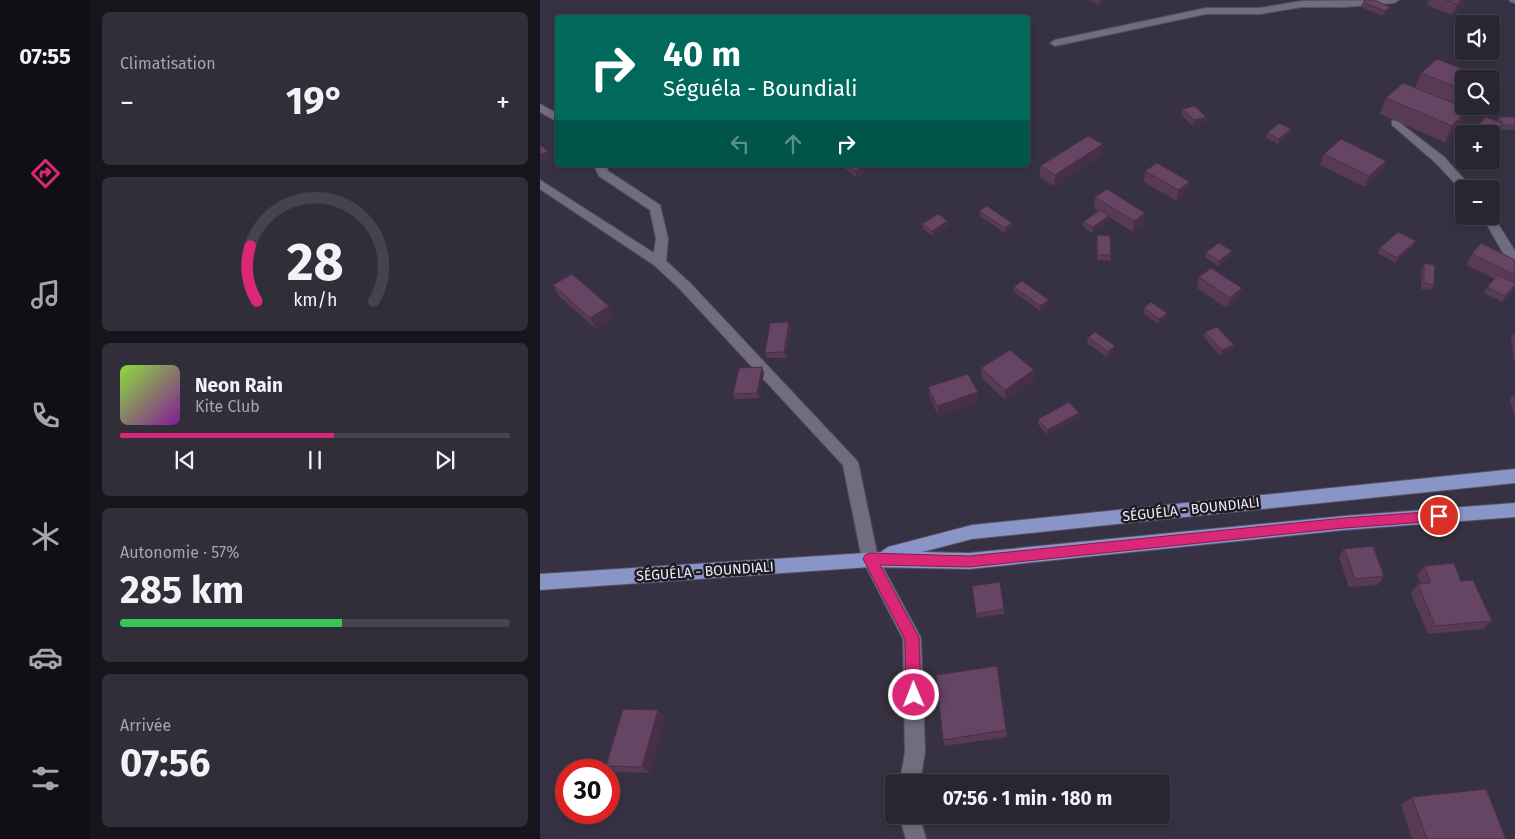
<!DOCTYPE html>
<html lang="fr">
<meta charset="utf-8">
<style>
body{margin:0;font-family:"Fira Sans",sans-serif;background:#312e3a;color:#f1f3f6;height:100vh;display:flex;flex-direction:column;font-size:19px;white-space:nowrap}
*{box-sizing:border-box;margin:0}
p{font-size:16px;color:#a5a5ac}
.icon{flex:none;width:28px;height:28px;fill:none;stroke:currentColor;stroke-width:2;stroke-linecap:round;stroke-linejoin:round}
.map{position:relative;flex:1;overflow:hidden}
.sheet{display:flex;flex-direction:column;gap:12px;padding:12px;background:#17151c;width:450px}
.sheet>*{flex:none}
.banner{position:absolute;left:15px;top:15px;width:475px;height:152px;border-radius:5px;box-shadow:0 2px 8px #0003,0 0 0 1px #45434d;background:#00695c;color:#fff;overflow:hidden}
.buttons{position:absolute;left:915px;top:15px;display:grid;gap:10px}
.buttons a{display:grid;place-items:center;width:45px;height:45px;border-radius:5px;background:#292632;box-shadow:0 2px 8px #0003,0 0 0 1px #45434d;font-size:25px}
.speed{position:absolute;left:15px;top:759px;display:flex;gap:10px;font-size:25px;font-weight:700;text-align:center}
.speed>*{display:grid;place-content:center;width:65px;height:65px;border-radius:50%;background:#292632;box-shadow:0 2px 8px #0003,0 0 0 1px #45434d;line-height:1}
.speed .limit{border:8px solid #d22;background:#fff;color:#111}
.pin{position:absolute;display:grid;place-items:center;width:42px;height:42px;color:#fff;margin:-21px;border:2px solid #fff;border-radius:50%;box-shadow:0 1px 5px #0007}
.me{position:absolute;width:55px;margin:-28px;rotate:359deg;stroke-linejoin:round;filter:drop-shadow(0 0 4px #0008)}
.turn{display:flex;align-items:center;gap:18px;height:105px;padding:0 25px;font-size:22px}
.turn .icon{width:65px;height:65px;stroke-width:2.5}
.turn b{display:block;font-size:35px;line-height:42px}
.lanes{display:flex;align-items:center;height:48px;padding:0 25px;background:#0003;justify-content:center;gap:25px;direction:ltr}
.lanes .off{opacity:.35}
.big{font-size:38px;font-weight:700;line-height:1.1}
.sheet .widget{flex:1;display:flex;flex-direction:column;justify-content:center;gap:8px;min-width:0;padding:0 18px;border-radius:8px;background:#312e3a}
.sheet .dial{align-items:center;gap:0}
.dial svg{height:130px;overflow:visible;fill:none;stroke:#45434d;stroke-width:7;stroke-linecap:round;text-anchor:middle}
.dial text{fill:#f1f3f6;stroke:none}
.song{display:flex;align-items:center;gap:15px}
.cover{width:60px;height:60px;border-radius:8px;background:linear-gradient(135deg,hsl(90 70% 55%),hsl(290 70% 35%))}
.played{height:5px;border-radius:2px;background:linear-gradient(90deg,#db2777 55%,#45434d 55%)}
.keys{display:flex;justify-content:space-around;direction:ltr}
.heat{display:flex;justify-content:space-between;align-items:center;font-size:28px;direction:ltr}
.charge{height:8px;border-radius:4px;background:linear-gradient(90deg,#34c759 57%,#45434d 0)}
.trip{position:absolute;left:345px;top:774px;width:285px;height:50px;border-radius:5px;background:#292632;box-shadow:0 2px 8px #0003,0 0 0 1px #45434d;font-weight:700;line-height:50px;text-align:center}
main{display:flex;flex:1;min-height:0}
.dock{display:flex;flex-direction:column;width:90px;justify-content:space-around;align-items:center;background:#100f14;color:#a5a5ac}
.dock .icon{width:35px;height:35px}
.dock .selected{color:#db2777}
.dock b{font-size:22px;color:#f1f3f6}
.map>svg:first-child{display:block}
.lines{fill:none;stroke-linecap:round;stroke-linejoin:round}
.minor-casing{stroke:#55505f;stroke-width:2}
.major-casing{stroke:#55505f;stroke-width:2}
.minor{fill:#726c80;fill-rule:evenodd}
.major{fill:#8995c6;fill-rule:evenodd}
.wall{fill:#583a55}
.shaded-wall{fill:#473045}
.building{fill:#664463;stroke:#473045}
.route{fill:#db2777;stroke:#8e194d}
.labels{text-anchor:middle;stroke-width:5;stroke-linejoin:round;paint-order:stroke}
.street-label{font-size:14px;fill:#f0edf8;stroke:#1e1b23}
</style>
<main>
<nav class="dock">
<b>07:55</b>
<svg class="icon selected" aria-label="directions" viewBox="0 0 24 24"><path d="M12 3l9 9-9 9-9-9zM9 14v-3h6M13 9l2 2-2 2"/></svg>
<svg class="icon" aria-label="music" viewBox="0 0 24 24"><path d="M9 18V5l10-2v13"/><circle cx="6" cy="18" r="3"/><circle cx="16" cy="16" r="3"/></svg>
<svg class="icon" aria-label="phone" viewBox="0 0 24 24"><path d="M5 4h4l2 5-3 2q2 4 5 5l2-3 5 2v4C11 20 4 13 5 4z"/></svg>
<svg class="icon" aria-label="climate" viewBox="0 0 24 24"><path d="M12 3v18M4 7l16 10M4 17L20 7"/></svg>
<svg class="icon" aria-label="car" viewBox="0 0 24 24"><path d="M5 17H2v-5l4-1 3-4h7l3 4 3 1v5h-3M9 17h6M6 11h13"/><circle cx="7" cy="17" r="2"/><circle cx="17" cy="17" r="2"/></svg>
<svg class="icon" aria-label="filters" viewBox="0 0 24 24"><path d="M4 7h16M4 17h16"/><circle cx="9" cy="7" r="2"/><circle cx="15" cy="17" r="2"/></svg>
</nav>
<section class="sheet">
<div class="widget"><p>Climatisation</p>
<div class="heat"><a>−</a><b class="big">19°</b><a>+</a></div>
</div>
<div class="widget dial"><svg viewBox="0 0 100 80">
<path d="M14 69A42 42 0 1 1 86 69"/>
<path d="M14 69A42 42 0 0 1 10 35" stroke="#db2777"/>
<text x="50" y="56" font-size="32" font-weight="700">28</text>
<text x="50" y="72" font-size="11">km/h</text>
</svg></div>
<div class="widget">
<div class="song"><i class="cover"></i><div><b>Neon Rain</b><p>Kite Club</p></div></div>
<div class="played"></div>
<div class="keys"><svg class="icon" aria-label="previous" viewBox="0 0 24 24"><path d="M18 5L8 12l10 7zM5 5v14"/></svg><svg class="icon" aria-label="pause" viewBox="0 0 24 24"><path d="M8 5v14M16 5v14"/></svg><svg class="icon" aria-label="next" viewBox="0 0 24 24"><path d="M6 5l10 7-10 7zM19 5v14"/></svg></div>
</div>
<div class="widget"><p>Autonomie · 57%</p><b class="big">285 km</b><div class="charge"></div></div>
<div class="widget"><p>Arrivée</p><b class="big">07:56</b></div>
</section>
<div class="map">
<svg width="975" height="839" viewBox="0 0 975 839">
<rect width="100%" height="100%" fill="#373243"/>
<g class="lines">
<defs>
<g id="minor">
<path d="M859,0L854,3L804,7H762L720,14H666L515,46L510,43L515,40L666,8H720L762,1Z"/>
<path d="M969,0H975V3L971,2Z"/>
<path d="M0,104L18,114V122L0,112Z"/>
<path d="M856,120L904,157L933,189H924L923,192L896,163L852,125V121Z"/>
<path d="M54,165H66L68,171L120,205L128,239L126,261L150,283L318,462L338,558L381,638L385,752L380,782H360L365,752L363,639L322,559L303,465L140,289L114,265L0,189V180L114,253L116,239L110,210L59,176Z"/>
<path d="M951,213L975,251V266L970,265L942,216H951Z"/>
<path d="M359,815H379L386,839H366Z"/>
</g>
<path id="major" d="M975,469V483L432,539L382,552L429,553L804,516L975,503V517L804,530L429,569L330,567L0,590V574L341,552L348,547L432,525Z"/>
</defs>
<use href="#minor" class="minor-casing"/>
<use href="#major" class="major-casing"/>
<use href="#minor" class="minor"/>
<use href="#major" class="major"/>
</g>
<g class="wall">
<path d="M549,0H569L559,5Z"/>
<path d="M889,0H925L922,7L912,15L887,5Z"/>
<path d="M823,2L850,7L849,12L843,16L821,7Z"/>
<path d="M881,73L924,79V106H950L941,116L927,110L921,125L905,142L840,114L846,98L875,88Z"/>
<path d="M642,109L666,117L665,122L653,126L641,115Z"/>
<path d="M959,117H975V130H960L957,135V121Z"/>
<path d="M751,129L750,134L738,144L726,138L727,133Z"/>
<path d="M563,144L562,155L514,186L500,177V166Z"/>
<path d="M784,154L846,161L842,172L825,187L780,165Z"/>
<path d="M300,165H327L328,170L316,177Z"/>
<path d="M605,171L650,182L648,193L637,201L604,182Z"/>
<path d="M555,197L604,224L593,232L569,217L568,222L552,233L543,227V222L559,211L554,208Z"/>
<path d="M439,211L472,223V229L465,233L440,216Z"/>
<path d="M382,224L409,226L393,236L383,229Z"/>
<path d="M557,235L571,255V261L557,260Z"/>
<path d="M873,247L855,263L838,253L840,248Z"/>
<path d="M692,251L690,256L678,266L665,257L666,252Z"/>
<path d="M932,254L975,260V287L962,302L944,293L947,287L955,279L926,265Z"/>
<path d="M884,263L894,285L891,290L881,289L882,268Z"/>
<path d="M659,277L699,299L687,308L657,288Z"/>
<path d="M13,285L69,306L75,317L56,329L19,296Z"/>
<path d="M474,287L509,305L500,311L474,292Z"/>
<path d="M604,308L627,313L626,319L618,324L603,313Z"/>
<path d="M249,322L251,328L246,358H227L225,353Z"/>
<path d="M665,332L692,350L680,356L664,337Z"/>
<path d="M974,332L975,337V360H974L971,337Z"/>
<path d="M548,337L574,351L567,357L547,343Z"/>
<path d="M441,368L494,381L465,400L442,378Z"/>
<path d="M224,373L219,398L195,399L193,394Z"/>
<path d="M388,387L438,402L398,416L390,397Z"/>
<path d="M973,395H975V420L970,400Z"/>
<path d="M539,413L538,418L507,435L498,424V419Z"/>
<path d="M804,549L844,576L838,585L809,587L799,557Z"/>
<path d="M884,566L921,581L952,621L943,629L888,634L871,593L878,584H881L877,575Z"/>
<path d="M432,586L464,609V614L437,618Z"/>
<path d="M118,710L125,717L110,773L74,772L66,766Z"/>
<path d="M466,730L467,737L405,746L403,740Z"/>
<path d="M872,797L966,839H872L861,805Z"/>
</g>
<g class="shaded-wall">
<path d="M560,0H569L559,5Z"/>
<path d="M922,0H925L922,7L912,15L917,4Z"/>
<path d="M850,7L849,12L843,16L845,11Z"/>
<path d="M963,84L956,100L951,105V97Z"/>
<path d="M946,106H950L941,116Z"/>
<path d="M928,109L921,125L905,142L912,126Z"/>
<path d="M666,117L665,122L653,126L654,120Z"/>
<path d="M963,124L957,135L951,141V137Z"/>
<path d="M751,129L750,134L738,144L739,139Z"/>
<path d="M563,144L562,155L514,186L515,175Z"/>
<path d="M8,151L11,157L0,162V155Z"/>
<path d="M846,161L842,172L825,187L829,176Z"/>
<path d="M326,165H327L328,170L316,177L315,171Z"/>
<path d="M650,182L648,193L637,201L638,190Z"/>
<path d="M605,213L604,224L593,232L594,221Z"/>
<path d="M569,216L568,222L552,233L553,227Z"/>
<path d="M408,221L409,226L393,236L392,231Z"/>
<path d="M472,223V229L465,233V228Z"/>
<path d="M876,241L873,247L855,263L857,258Z"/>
<path d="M692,251L690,256L678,266L679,261Z"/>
<path d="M975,285L972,289L962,302L965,296Z"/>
<path d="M702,288L699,299L687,308L690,298Z"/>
<path d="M509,300V305L500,311V306Z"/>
<path d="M69,306L75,317L56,329L50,318Z"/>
<path d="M627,313L626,319L618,324L619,319Z"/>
<path d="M249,322L251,328L246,358L244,352Z"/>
<path d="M694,345L692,350L680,356L682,350Z"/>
<path d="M575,346L574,351L567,357L568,352Z"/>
<path d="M222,367L224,373L219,398L217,393Z"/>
<path d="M494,370V381L465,400V390Z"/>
<path d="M438,392V402L398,416L397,406Z"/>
<path d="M539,413L538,418L507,435V430Z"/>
<path d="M118,710L125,717L110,773L102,767Z"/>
</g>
<g class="building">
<path d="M825,0H834L850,7L845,11L823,2Z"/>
<path d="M905,0H922L917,4Z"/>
<path d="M897,59L949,79H924V90L881,73Z"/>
<path d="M951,80L963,84L951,97Z"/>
<path d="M863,83L928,109L912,126L846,98Z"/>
<path d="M655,106L666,117L654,120L642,109Z"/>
<path d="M946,117L963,124L951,137V134H930Z"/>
<path d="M959,117H975V125H963Z"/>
<path d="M739,123L751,129L739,139L727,133Z"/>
<path d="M548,136L563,144L515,175L500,166Z"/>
<path d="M801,139L846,161L829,176L784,154Z"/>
<path d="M0,145L8,151L0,155Z"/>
<path d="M617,163L650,182L638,190L605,171Z"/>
<path d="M306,165H326L315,171Z"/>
<path d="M567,189L605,213L594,221L555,197Z"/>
<path d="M447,206L472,223L465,228L439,211Z"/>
<path d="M560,210L569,216L553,227L543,222Z"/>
<path d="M398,214L408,221L392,231L382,224Z"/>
<path d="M858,232L876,241L857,258L840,248Z"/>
<path d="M557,235L570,236L571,255H557Z"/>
<path d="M679,243L692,251L679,261L666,252Z"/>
<path d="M941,243L975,260V275L932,254Z"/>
<path d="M884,263L895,265L894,285L884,283Z"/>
<path d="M671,268L702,288L690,298L659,277Z"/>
<path d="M32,274L69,306L50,318L13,285Z"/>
<path d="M958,275L975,283V285L965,296L947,287Z"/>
<path d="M482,281L509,300L500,306L474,287Z"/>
<path d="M611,302L627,313L619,319L604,308Z"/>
<path d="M249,322L244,352L225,353L230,323Z"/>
<path d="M677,327L694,345L682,350L665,332Z"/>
<path d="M555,332L575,346L568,352L548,337Z"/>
<path d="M470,350L494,370L465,390L441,368Z"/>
<path d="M222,367L217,393L193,394L199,368Z"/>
<path d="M428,374L438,392L397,406L388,387Z"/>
<path d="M529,402L539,413L507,430L498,419Z"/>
<path d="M833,546L844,576L815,579L804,549Z"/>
<path d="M914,563L921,581L933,580L952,621L895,626L878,584L891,583L884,566Z"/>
<path d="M460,582L464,609L436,614L432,586Z"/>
<path d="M457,666L466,730L403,740L396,675Z"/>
<path d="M83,709L118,710L102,767L66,766Z"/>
<path d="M946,789L966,839H887L872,797Z"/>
</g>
<path class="route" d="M899,511L905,516L899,521L804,528L429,567L340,565L379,638L381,695L378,700L374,702L369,700L366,695L365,639L323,559L325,555L330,553L429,556L804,518Z"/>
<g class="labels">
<g class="street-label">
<text transform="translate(651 509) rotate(-6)" y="5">SÉGUÉLA - BOUNDIALI</text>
<text transform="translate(165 571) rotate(-4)" y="5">SÉGUÉLA - BOUNDIALI</text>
</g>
</g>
</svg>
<div class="buttons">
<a><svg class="icon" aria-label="sound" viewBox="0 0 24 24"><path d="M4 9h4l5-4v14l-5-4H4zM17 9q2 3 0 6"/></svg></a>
<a><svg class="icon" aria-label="search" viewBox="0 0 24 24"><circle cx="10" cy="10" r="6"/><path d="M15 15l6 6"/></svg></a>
<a>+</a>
<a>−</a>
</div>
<div class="speed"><div class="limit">30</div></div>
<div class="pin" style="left:899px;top:516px;background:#d93025"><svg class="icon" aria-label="arrive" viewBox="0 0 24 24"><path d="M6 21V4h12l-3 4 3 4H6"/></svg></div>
<svg class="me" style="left:374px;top:695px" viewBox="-20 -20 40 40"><circle r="17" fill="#db2777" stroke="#fff" stroke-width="3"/><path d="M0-11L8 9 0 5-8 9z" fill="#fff"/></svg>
<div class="trip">07:56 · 1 min · 180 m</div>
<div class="banner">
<div class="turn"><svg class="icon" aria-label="right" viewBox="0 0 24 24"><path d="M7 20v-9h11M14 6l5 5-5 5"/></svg><div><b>40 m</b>Séguéla - Boundiali</div></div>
<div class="lanes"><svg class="icon off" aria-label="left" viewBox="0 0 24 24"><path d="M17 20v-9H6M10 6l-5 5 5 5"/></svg><svg class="icon off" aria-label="ahead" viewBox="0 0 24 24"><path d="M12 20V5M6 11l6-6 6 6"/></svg><svg class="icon" aria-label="right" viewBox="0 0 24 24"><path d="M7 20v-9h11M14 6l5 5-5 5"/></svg></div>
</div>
</div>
</main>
